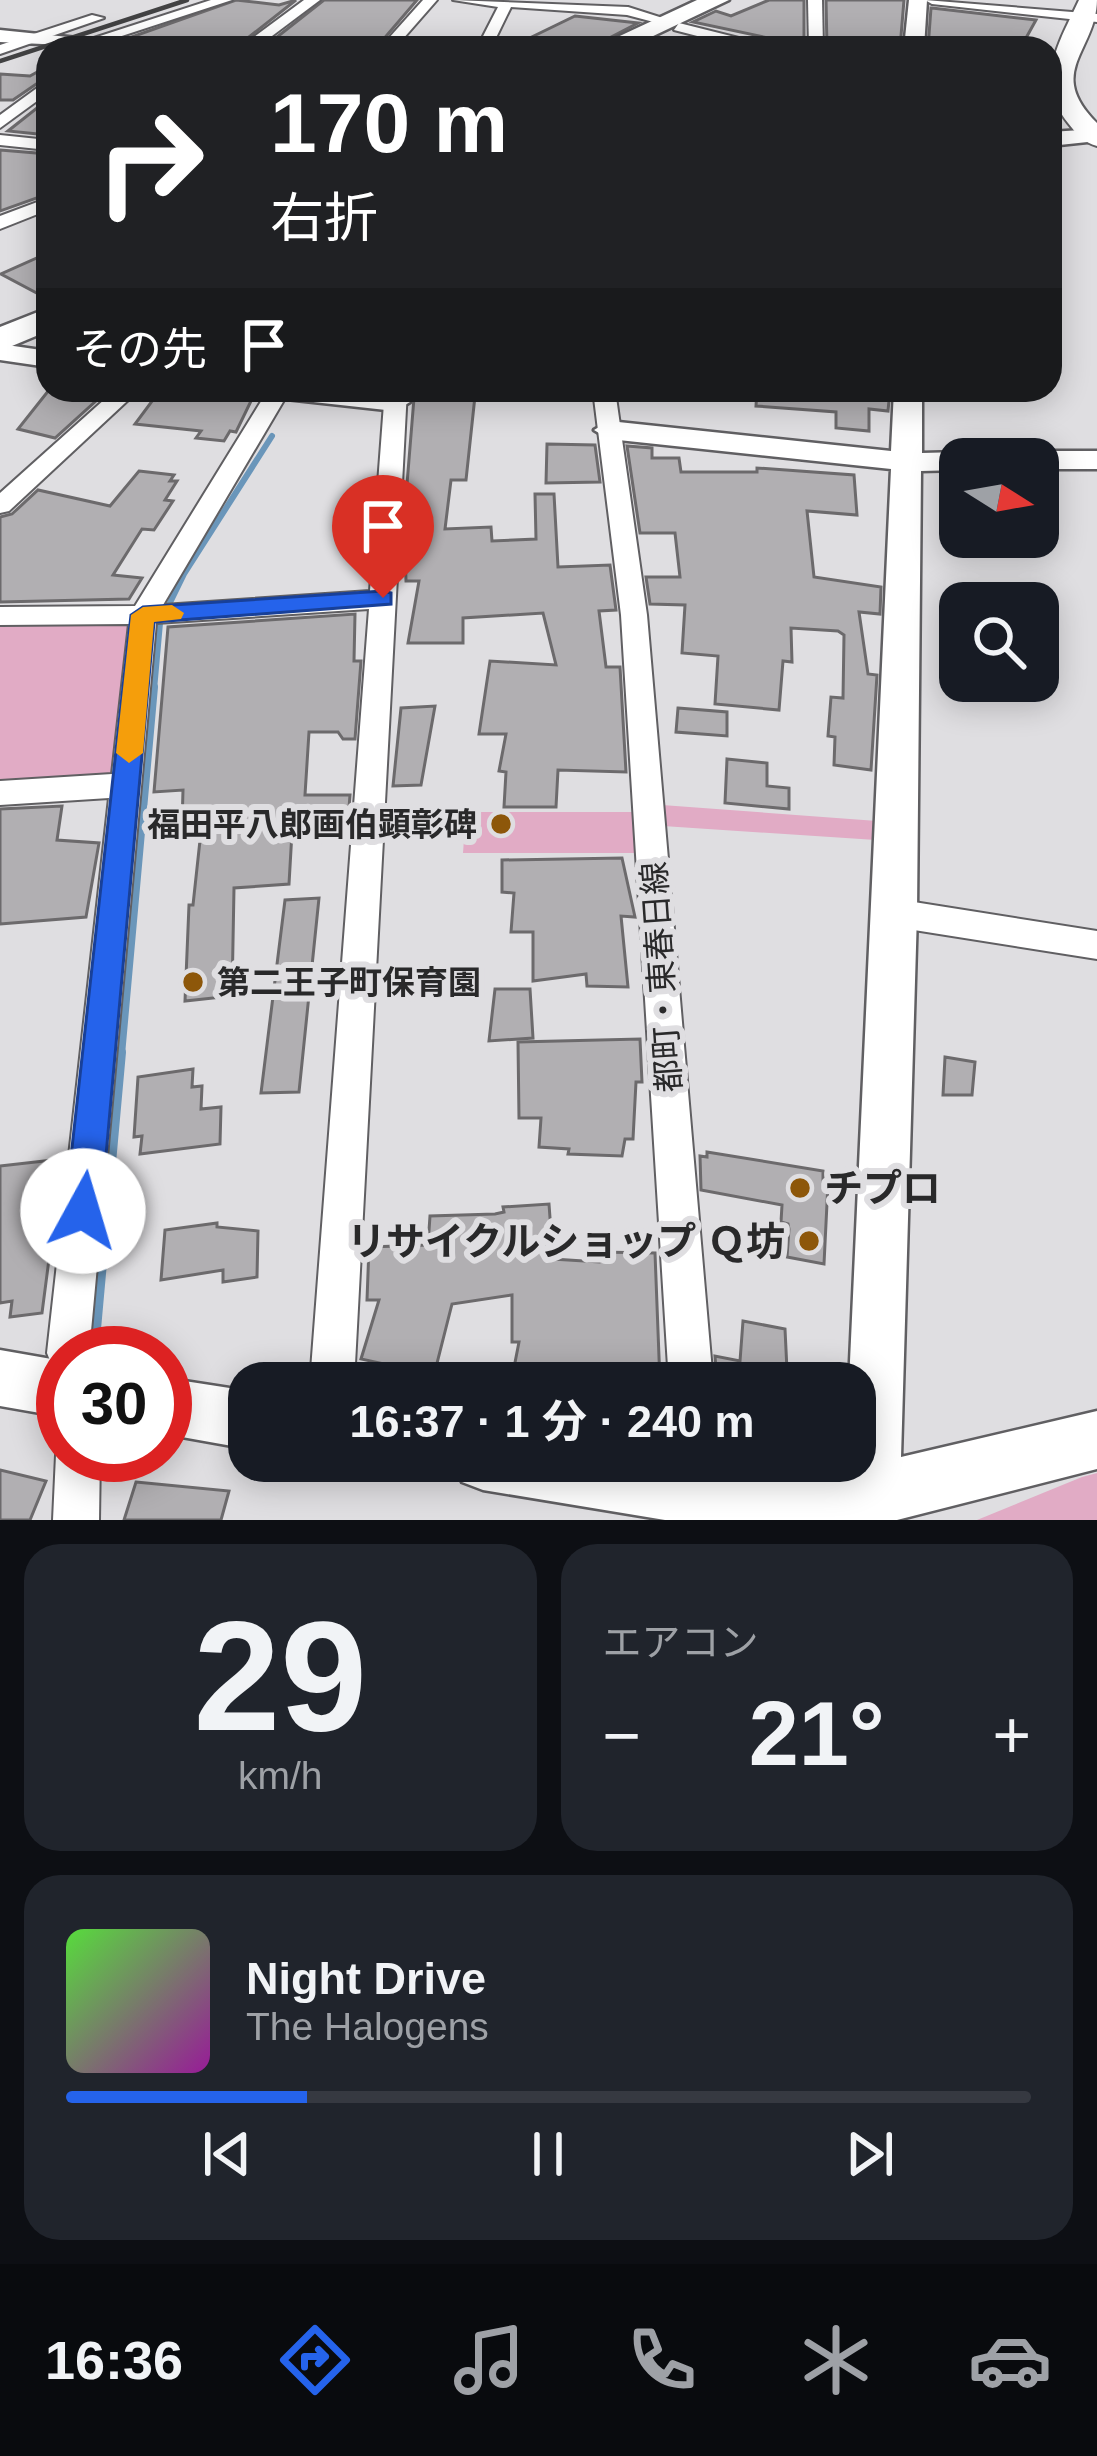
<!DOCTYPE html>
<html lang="ja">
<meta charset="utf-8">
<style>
body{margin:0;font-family:Helvetica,"Noto Sans JP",sans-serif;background:#20242c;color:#f1f3f6;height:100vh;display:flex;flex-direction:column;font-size:45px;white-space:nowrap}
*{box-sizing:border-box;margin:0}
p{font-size:39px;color:#9ea1a6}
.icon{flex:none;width:66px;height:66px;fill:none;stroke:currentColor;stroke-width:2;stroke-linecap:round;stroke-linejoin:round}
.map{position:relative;height:1520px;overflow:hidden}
.panel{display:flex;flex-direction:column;gap:24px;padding:24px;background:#0d0f14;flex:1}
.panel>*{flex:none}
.hud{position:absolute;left:36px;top:36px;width:1026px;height:366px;border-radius:36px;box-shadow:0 6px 30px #0003;background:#202124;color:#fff;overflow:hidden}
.needle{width:78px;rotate:101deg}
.fabs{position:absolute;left:939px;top:438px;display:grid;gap:24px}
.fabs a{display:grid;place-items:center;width:120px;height:120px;border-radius:24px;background:#171b24;box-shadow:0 6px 30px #0003;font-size:60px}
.speed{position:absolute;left:36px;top:1326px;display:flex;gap:24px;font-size:60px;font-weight:700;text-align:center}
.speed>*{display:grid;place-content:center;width:156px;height:156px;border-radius:50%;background:#171b24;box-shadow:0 6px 30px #0003;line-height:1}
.speed .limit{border:18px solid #d22;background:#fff;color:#111}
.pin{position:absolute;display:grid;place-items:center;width:102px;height:102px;color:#fff;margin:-123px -51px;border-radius:50% 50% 50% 0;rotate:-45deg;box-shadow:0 0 12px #0007}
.pin .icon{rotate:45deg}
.me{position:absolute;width:132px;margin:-66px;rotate:6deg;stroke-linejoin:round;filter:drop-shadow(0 0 9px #0008)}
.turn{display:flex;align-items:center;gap:42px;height:252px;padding:0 36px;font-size:54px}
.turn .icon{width:156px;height:156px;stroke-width:2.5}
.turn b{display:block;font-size:84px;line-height:102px}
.then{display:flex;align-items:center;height:114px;padding:0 36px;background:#0003;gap:24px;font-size:45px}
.big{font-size:90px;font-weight:700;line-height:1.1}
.panel .tile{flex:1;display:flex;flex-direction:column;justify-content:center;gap:18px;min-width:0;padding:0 42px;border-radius:36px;background:#20242c}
.panel .dial{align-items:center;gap:0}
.dial b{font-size:156px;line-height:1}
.song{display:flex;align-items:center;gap:36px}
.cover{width:144px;height:144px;border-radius:18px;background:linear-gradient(135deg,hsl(110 70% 55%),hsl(300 70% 35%))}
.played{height:12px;border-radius:6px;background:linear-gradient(90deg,#2563eb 25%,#363941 25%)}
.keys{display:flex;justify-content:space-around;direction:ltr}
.heat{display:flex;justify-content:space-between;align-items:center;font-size:66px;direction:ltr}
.panel .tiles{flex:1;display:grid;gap:24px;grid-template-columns:1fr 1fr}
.tile:last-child{grid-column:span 2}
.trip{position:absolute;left:228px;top:1362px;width:648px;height:120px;border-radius:36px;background:#171b24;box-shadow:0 6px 30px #0003;font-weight:700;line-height:120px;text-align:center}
.menu{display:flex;height:192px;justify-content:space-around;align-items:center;background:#090b0e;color:#9ea1a6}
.menu .icon{width:84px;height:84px}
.menu .on{color:#2563eb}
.menu b{font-size:54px;color:#f1f3f6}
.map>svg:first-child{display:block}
.green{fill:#e1abc5}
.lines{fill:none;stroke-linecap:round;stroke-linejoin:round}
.stream-far2{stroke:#6a96ba;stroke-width:6}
.stream-far1{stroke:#6a96ba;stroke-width:8}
.stream{stroke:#6a96ba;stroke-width:10}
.building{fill:#b1afb2;stroke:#6c6a6c;stroke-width:3}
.minor-casing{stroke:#605f62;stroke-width:4}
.tertiary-casing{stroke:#605f62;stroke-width:5}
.primary-casing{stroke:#605f62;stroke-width:4}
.trunk-casing{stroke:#605f62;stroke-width:5}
.minor{fill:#fff;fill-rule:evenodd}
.tertiary{fill:#fff;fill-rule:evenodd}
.primary{fill:#fff;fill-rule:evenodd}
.trunk{fill:#fff;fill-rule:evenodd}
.rail{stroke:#424243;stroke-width:4.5}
.route{fill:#2563eb;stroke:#184099;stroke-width:3}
.slow{fill:#f59e0b}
.poi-dot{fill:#8d570a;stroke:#dfdee1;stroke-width:4.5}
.labels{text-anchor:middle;stroke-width:12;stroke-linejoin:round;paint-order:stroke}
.poi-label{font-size:33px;font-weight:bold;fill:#29292a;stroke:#dfdee1;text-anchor:end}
.street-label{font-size:33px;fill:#29292a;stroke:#dfdee1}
.near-poi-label{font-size:39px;font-weight:bold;fill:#29292a;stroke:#dfdee1;text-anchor:start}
</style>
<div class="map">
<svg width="1097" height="1520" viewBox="0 0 1097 1520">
<rect width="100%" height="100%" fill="#dfdee1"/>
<g class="green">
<path d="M129,624L111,776L0,783V626Z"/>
<path d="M662,805L877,821L876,840L663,826Z"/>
<path d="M466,812H637L640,853H463Z"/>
<path d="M1097,1473V1520H977L1082,1477Z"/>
</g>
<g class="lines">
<path class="stream-far2" d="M154,690L160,623L184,574L272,436"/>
<path class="stream-far1" d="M121,1055L154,687"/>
<path class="stream" d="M96,1329L121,1052"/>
</g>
<g class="building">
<path d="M236,0L279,5L296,0L235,48H165L123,40Z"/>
<path d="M324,0H417L376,48H263Z"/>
<path d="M769,0H804V47L772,45L773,39L693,22L716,11L731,16Z"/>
<path d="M826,0H904L900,48H827Z"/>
<path d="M931,8H932L1036,20L1021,47L965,38L966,48H928Z"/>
<path d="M575,16L638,23L590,48H509Z"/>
<path d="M48,66V76L13,100H0V74L30,76Z"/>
<path d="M48,99V135L8,131L46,101Z"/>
<path d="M0,150L48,154V194L0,211Z"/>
<path d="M48,253V299L1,274Z"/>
<path d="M49,390H108L55,438L18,429Z"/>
<path d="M757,390H890L888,411L869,409V431L836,428V412L756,406Z"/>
<path d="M158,393L207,399L210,394L252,399L236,432L230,431L224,441L196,438L201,431L135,424Z"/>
<path d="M475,396L466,480H451L445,529L491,527L492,541L536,539L535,494H554L558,567L610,565L616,610L599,611L606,667H620L626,772L558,770L556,807H504L506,772L499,771L506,734H479L490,661L556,665L543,613L463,618V643H408L419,581H406L404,521L414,398Z"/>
<path d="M547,444L595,445L600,482L546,483Z"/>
<path d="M627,446L652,448V458H679L681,472H757V468L854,475L857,515L807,511L814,577L881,587L880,614L859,612L868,674L877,675L871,770L834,765L835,737L828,736L831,697L843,698L844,635L838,631L791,628L792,662L783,661L779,710L715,704L718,656L682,653L685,605L650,604L646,577H680L675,533H640Z"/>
<path d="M139,471L174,475L170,481H177L165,500L173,501L154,530L142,529L113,575L142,578L129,599L0,602V517L12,514L38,490L110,506Z"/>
<path d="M355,614L354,661H361L355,739H343L338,732H309L305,795H350L347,832H292L289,884L234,888L232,996L185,1001L189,905H193L202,822L182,825L183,790L154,792L168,627Z"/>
<path d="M435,706L421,785L393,786L401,708Z"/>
<path d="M678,708L727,712V736L676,732Z"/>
<path d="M727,759L767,763V786L789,788V809L725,803Z"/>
<path d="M62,806L57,840L99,843L86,917L0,924V809Z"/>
<path d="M622,858L635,917L621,916L628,987L587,986L586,974L533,981V932H511L514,893L502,892V860Z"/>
<path d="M319,898L299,1092L261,1093L285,900Z"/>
<path d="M495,989H530L533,1038L489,1041Z"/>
<path d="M640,1039L642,1082H636L633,1139H625L622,1156L568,1154L569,1149L539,1147L541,1118H519L518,1042Z"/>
<path d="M945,1057L975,1062L972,1095H943Z"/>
<path d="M193,1069L192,1087L202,1086L201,1109L221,1107L220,1144L140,1154L142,1136L134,1137L138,1077Z"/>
<path d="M707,1152L823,1171V1182L828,1183L824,1264L787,1257L789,1229L788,1224L781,1222L782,1205L701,1190L700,1156L707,1157Z"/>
<path d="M62,1159L42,1313L10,1317L12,1301L0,1303V1166Z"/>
<path d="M549,1204L553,1259L599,1262V1252L655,1253L660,1383H511L519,1342H512V1295L452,1304L434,1375L361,1359L379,1300H367L369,1247L428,1245L430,1216L495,1214L504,1212L503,1207Z"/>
<path d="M217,1223V1227L258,1231L257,1277L223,1282V1270L161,1280L165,1230Z"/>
<path d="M743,1321L785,1329L787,1370L800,1372L799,1383H717L715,1356L740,1361Z"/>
<path d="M0,1470L46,1481L30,1520H0Z"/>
<path d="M136,1482L229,1491L221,1520H124Z"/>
</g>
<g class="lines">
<defs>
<g id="minor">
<path d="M211,0H232L85,48H63Z"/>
<path d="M304,0H320L256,48H239Z"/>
<path d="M423,0H437L395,48H380Z"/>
<path d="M453,0L628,7L672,21L665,25L627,15L511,7L491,48H477L498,7Z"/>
<path d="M808,0H822L823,48H809Z"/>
<path d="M925,0L1097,14V22L932,4Z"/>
<path d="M92,15L104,18L0,54V45Z"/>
<path d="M679,23L767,45L769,48H744L674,30Z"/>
<path d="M48,80V93L0,128V115Z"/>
<path d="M0,135L48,140V150L0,145Z"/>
<path d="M48,198V210L0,229V216Z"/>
<path d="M115,390H139L9,511L0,513V493Z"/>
<path d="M268,390H290L163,605L370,591L385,390H407L354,1383H310L369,609L156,623L89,1353H63V1372L53,1368L47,1353L109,798L0,805V781L112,774L129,624L0,625V607L135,606Z"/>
<path d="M593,390H615L647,615L713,1383H669L621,615Z"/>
<path d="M895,899L1097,931V959L895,927L883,923L878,913L883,903Z"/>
<path d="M62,1439L63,1455H100L99,1520H53L56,1455Z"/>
</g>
<g id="tertiary">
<path d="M909,0H927L924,48H904Z"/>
<path d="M0,30L117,42L127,48L0,42Z"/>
<path d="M1097,129V141L1050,146V132Z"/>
<path d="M0,344L48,351V367L0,360Z"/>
<path d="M272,390H365L405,396L410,402L395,411L286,399Z"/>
<path d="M894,390H922V453L960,452L974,459H960V470L921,471L917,913L901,1457L1097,1411V1469L897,1520H665L483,1490L462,1482L454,1461H667L781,1479L842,1472L843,1461H855V1383H849L891,469L609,439L594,430L609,421L891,451Z"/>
<path d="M1038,451H1097V469H1038V459H1023Z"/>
<path d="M0,1350L63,1361V1417L0,1406Z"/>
<path d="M165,1378L249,1391V1449L165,1434Z"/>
</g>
<path id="primary" d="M1079,0H1097C1096,52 1045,71 1097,123V146C1084,143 1076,133 1068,123C1034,80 1059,43 1079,0Z"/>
<g id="trunk">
<path d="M697,0H729L628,48H594Z"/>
<path d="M48,308V331L0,351V327Z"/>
</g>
</defs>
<use href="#minor" class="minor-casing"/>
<use href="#tertiary" class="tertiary-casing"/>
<use href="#primary" class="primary-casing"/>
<use href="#trunk" class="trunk-casing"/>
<use href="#minor" class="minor"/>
<use href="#tertiary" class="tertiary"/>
<use href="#primary" class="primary"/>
<use href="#trunk" class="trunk"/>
<path class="rail" d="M0,61L187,0"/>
</g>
<path class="route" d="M383,591L391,593V604L154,622L101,1211L96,1224L83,1229L70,1224L65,1211L131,615L143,607Z"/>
<path class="slow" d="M172,605L184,613L181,619L154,622L143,753L129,763L116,753L131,615L143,607Z"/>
<g class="poi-dot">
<circle cx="501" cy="824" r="12"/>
<circle cx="193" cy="982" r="12"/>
<circle cx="800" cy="1188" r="12"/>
<circle cx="809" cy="1241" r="12"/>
</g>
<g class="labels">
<g class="poi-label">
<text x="477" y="836">福田平八郎画伯顕彰碑</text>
<text x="217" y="994" text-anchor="start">第二王子町保育園</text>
</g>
<g class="street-label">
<text transform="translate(661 977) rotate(-94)" y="12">都町・東春日線</text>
</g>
<g class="near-poi-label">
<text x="824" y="1202">チプロ</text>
<text x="785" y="1255" text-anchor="end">リサイクルショップ Ｑ坊</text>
</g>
</g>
</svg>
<div class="fabs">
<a><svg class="needle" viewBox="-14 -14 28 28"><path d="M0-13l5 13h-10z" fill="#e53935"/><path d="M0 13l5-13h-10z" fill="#9ea1a6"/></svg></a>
<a><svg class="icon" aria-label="search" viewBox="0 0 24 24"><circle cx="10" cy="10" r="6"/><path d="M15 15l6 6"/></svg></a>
</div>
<div class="speed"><div class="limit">30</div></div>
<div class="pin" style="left:383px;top:598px;background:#d93025"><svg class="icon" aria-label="arrive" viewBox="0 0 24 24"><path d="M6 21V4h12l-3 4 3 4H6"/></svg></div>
<svg class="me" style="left:83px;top:1211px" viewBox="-20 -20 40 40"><circle r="19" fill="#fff"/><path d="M0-13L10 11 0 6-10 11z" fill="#2563eb"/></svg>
<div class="trip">16:37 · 1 分 · 240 m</div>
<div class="hud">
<div class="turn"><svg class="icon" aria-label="right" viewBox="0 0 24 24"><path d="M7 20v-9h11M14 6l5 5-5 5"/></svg><div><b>170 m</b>右折</div></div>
<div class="then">その先<svg class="icon" aria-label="arrive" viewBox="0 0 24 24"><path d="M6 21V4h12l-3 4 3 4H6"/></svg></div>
</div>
</div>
<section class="panel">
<div class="tiles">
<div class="tile dial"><b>29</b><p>km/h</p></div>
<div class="tile"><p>エアコン</p>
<div class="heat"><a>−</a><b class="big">21°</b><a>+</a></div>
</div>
<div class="tile">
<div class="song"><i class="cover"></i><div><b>Night Drive</b><p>The Halogens</p></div></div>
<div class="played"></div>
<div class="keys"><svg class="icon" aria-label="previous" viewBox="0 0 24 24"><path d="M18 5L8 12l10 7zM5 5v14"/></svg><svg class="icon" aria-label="pause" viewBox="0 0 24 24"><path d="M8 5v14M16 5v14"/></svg><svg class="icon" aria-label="next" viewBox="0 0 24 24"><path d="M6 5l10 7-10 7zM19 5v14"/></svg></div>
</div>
</div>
</section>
<nav class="menu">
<b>16:36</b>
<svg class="icon on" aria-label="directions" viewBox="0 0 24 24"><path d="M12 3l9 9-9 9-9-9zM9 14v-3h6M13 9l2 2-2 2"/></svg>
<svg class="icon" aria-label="music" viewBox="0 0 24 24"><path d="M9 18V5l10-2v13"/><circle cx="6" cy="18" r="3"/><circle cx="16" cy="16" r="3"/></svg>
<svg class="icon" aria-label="phone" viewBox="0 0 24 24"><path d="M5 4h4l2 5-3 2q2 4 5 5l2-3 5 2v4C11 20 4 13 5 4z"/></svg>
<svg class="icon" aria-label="climate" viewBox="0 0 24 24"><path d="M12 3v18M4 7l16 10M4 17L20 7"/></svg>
<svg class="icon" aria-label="car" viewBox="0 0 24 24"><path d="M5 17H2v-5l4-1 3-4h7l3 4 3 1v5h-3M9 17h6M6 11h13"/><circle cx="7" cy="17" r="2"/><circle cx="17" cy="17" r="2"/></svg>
</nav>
